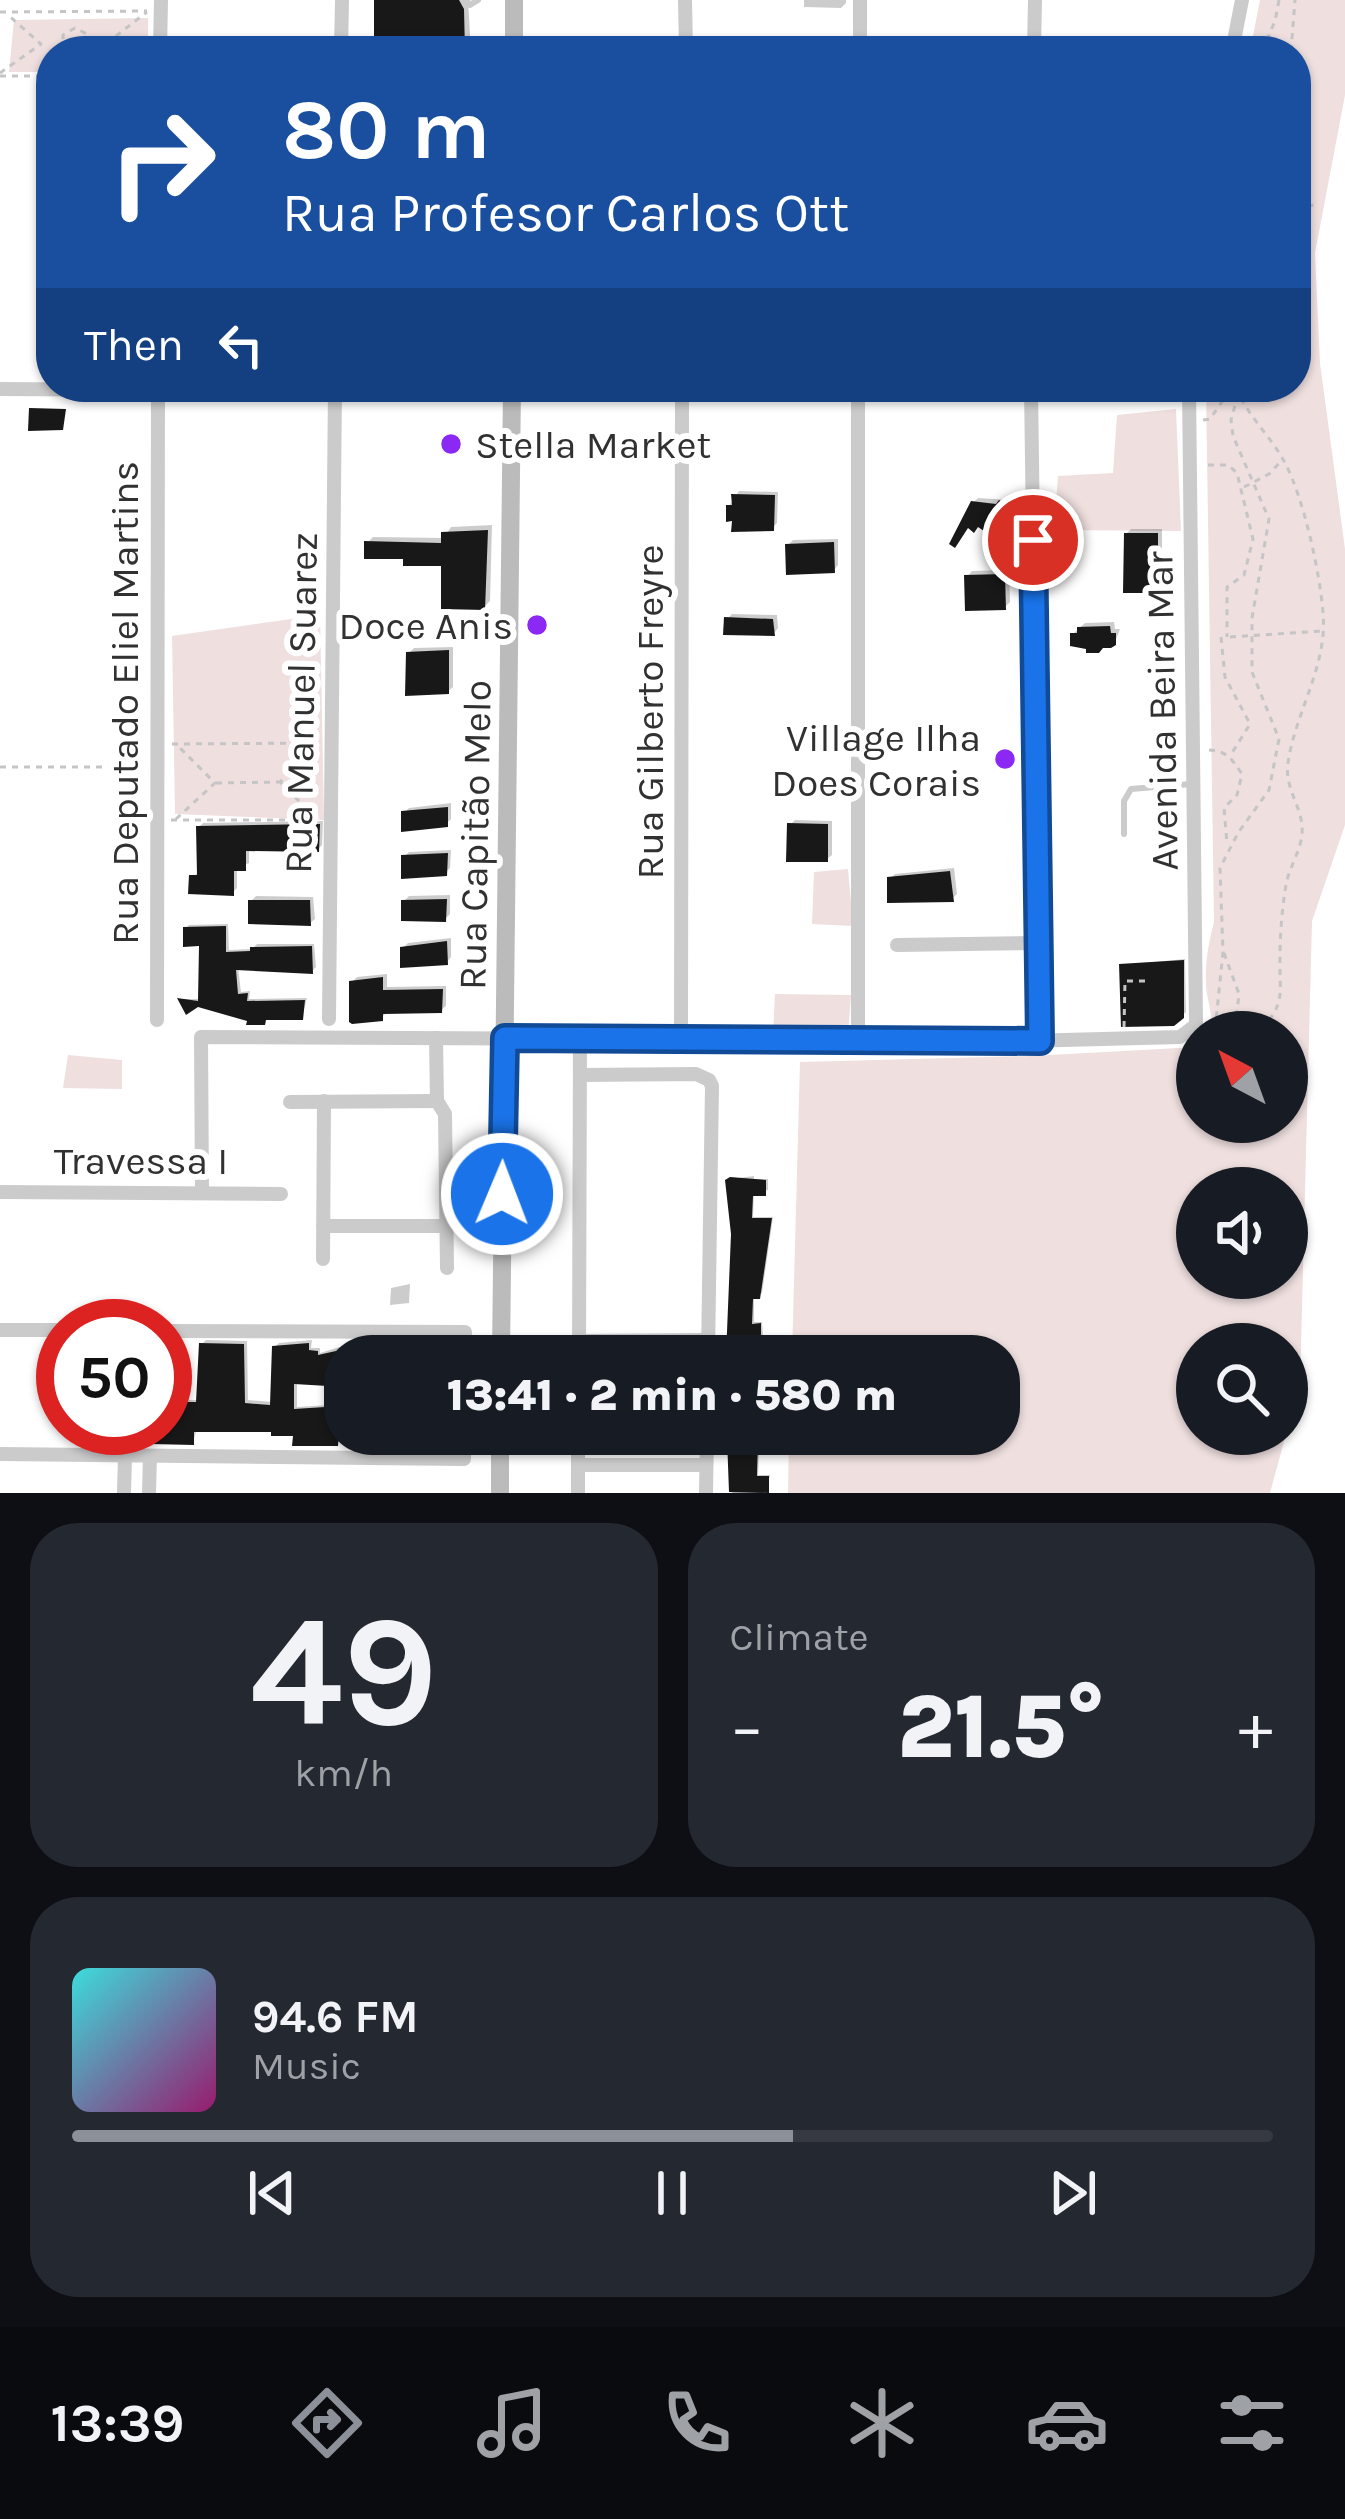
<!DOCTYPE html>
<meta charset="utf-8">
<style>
body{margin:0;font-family:Karla,sans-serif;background:#242831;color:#f1f3f6;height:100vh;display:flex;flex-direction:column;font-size:45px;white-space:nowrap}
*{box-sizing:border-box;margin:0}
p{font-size:39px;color:#9ea1a6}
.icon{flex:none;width:66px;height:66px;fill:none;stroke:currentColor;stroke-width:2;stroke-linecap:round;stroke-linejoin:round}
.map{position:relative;height:1493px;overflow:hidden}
.panel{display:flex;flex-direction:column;gap:30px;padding:30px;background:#0d0f14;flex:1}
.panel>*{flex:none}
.guide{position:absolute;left:36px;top:36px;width:1275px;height:366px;border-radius:48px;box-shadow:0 3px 9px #0004;background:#1a4fa0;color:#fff;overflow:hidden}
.needle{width:78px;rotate:319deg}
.buttons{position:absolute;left:1176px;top:1011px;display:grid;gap:24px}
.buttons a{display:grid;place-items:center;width:132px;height:132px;border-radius:50%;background:#171b24;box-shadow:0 3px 9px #0004;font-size:60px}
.speed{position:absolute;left:36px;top:1299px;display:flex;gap:24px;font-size:60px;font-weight:700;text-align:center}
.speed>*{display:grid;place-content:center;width:156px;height:156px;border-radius:50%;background:#171b24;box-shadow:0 3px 9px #0004;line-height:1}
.speed .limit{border:18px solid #d22;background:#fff;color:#111}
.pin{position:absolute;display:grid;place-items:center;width:102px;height:102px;color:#fff;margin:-51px;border:6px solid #fff;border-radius:50%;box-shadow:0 3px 12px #0007}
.me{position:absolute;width:132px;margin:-66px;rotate:1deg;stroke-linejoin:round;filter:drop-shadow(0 0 9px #0008)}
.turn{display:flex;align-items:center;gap:42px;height:252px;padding:0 48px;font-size:54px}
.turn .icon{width:156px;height:156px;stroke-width:2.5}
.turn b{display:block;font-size:84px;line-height:102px}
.then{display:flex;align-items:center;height:114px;padding:0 48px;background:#0003;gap:24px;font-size:45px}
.big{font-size:90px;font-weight:800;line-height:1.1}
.panel .tile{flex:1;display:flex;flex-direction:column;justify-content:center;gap:18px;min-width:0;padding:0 42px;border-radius:48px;background:#242831}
.panel .dial{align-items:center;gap:0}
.dial b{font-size:156px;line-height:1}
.song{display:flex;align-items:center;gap:36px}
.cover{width:144px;height:144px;border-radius:18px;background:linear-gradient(135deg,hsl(180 70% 55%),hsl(320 70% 35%))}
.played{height:12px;border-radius:6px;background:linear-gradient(90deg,#8c9099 60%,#363941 60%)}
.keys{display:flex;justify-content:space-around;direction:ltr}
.heat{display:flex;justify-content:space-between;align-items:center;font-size:66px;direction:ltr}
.panel .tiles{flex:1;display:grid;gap:30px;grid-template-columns:1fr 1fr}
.tile:last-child{grid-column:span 2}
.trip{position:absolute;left:324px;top:1335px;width:696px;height:120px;border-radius:48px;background:#171b24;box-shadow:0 3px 9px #0004;font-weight:800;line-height:120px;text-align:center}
.tab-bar{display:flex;height:192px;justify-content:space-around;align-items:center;background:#090b0e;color:#9ea1a6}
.tab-bar .icon{width:84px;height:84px}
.tab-bar .active{color:#8c9099}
.tab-bar b{font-size:54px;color:#f1f3f6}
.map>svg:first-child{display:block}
.green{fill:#efdfdf;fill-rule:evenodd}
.shadow{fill:#0003}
.building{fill:#181818}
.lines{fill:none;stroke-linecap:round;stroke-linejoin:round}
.path{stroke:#c5c5c5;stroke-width:3;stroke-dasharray:6 6;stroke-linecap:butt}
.lane{stroke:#cbcbcb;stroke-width:6}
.street{stroke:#cbcbcb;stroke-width:14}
.secondary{stroke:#bbb;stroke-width:18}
.route-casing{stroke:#114b97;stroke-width:30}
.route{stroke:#1a73e8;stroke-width:21}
.poi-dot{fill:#8c28f4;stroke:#fff;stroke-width:4.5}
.labels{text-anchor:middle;stroke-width:12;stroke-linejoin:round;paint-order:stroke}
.poi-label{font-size:39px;fill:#313131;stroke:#fff;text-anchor:end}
.street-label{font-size:39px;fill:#313131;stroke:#fff}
</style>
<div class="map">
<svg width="1345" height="1493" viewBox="0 0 1345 1493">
<rect width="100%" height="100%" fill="#fff"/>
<g class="green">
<path d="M1260,0H1345V95L1315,253L1320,363L1345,549V825L1312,921L1300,1385L1287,1432V1344H1197V1434H1286L1270,1493H788L789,1434H999V1356H792L800,1062L1032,1056L1197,1047V1122H1287V1032H1211C1214,1014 1206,1000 1206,982C1205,961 1209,942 1214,922L1206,387H1296V51H1250ZM1197,1188H1287V1278H1197Z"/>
<path d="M148,18V51H51V72H9L14,20Z"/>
<path d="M1176,409L1181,531L1054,530L1058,476L1113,473L1117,415Z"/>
<path d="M320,615L324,820L175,814L172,636Z"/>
<path d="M848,869L853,926L812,924L814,872Z"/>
<path d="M775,994L851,995L848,1035H773Z"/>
<path d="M68,1055L122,1060V1089L63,1088Z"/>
</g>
<g class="shadow">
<path d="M377,0H468L471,51H377Z"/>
<path d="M804,0H846V3L841,8L804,7Z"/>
<path d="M1124,41H1130L1131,51H1118Z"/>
<path d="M739,491L778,492L777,523L772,528L729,506Z"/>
<path d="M1015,496L1021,500L1007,523L973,503L978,498L1011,500Z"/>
<path d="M492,525L490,601L484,607L444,563L367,543L373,537L444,538L451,527Z"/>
<path d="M1131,529H1162V585L1157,590L1126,534Z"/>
<path d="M838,539V565L834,570L788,545L793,540Z"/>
<path d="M1009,570L1010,602L1005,607L968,576L972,571Z"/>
<path d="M732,614L777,615L778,628L774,633L727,619Z"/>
<path d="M1114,622L1115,629H1120L1115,642L1073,634L1085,623Z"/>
<path d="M453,647V687L448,691L409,653L414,648Z"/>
<path d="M451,803V819L446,824L404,813L409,808Z"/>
<path d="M795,820L832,821V855L827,859L790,825Z"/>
<path d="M323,821L322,845L318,849L249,848V863L237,868V888L232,893L192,877L200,872L199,827L203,823Z"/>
<path d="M451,850L450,868L445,873L404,857L409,852Z"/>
<path d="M954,868L957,894L952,899L890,879L895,874Z"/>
<path d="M450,895V914L445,919L404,901L409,896Z"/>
<path d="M256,896L313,897L315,919L310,923L251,901Z"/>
<path d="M228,924L229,950L252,949L257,944H314L316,967L312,971L238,967L241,992L250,991L249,999L307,998L302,1017L250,1019L181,999H201L202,943L186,928L189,925Z"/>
<path d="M451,938V957L447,962L403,948L408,943Z"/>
<path d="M1185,959L1186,1012L1173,1023L1122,965Z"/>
<path d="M387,974V987L446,986V1006L441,1010L386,1013L381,1018L352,982L357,977Z"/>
<path d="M754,1176V1179H768V1190L754,1193L753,1217H773L762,1293L754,1296V1322H762L763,1335L757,1338L756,1356H733L731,1179Z"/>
<path d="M410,1284L409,1303L390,1305L391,1288Z"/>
<path d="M165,1340H176L173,1400H199L202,1344L206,1340L247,1341L248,1400L273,1402L275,1347L279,1343L312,1340L311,1348H320V1353L350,1344L432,1342L433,1350H458L461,1356H345V1382L297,1381V1407L344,1404L341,1439L337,1443L274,1429H197L193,1442L154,1428H165Z"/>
<path d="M367,1434H390V1439L385,1444H367Z"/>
<path d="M732,1434H760L758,1475H770L766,1493H732Z"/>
</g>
<g class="building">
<path d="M374,0H459L464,9L465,51H374Z"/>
<path d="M29,408L66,409L63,430L28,431Z"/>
<path d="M731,494L775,495L774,531L731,532L732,521L726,522V505H732Z"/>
<path d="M1008,499L1019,505L1003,531L986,528L984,531L978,527L974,533L968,528L955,548L949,544L971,501L996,504L999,500L1005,504Z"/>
<path d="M488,530L485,610L441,609V566H403V559H364V541L441,543V532Z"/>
<path d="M1124,533H1158V593H1123Z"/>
<path d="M834,542L835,573L786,575L785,544Z"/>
<path d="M1005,574L1006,610L965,611L964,575Z"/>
<path d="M724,617L773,619L775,636L723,635Z"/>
<path d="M1110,626L1111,633H1116V645L1111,648H1103L1099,653H1086V649L1070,646V633H1077V627Z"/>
<path d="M449,650V694L405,696L406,652Z"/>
<path d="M448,807V827L401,832V811Z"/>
<path d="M787,823L828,824V862H786Z"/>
<path d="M320,824L319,852L246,851V871H234V896L188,894L189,875H197L196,826Z"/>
<path d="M448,853L447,876L401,879V855Z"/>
<path d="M950,871L954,902L887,903V877Z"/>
<path d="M447,899L446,922L401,921V900Z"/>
<path d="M248,900H310L311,926L248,924Z"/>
<path d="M226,926V952L250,951V947L312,946L313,974L236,970L238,994L248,993L247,1001L305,1000L303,1020H266L265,1025H246L247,1021L198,1007L186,1015L177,998L198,1001L199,946L183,947V927Z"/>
<path d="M447,941L448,965L400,968V947Z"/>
<path d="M1184,960V1018L1174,1026L1121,1027L1119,964Z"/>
<path d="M383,977V990L443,989L442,1013L383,1014V1021L352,1024L349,1022V981Z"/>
<path d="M730,1177L766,1180V1196H753L752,1218H772L760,1299H753L752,1324L761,1323V1341H755V1356H726L731,1234L725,1180Z"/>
<path d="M199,1343L244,1344L245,1403L270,1405L272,1346L309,1343V1350L318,1351V1355L345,1349V1387L294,1384V1409L341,1406L338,1446H292L293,1436H271V1432H194V1445L151,1444V1428H165V1402H196Z"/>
<path d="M727,1438H758L757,1476H769V1493L729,1492Z"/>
</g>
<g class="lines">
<g class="path">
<path d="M0,12L147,11"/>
<path d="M63,51V35L75,28L87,34V51"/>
<path d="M117,51L107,43L147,12"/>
<path d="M1262,51L1275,21L1279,0"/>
<path d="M1291,51L1295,0"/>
<path d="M0,73L41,44L8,15"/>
<path d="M0,76H51"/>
<path d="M1296,210L1316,204"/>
<path d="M1236,387C1247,416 1271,436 1285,463C1304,499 1320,573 1323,613C1328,665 1295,713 1288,763C1284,790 1304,808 1302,833C1301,851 1289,867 1286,885C1282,908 1280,935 1280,958C1279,994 1287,1002 1259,1032"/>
<path d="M1203,420L1210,419L1226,396C1251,390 1269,400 1294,387"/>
<path d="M1208,465H1228L1237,473L1253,539L1244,575L1227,587V637"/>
<path d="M1244,487L1269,474L1283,459"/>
<path d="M1221,637L1225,677L1250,724L1230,756"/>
<path d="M1230,637L1322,631"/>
<path d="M172,744L319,743"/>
<path d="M1209,750C1227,751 1232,759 1242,774L1237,795L1224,808L1227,844"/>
<path d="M0,767H143"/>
<path d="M216,783L279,782"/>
<path d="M316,818L280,782L318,745"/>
<path d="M176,819L215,783L179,747"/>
<path d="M171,820H317"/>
<path d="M1224,953L1239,994L1235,1031"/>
<path d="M1124,1027L1125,981H1145V987"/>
<path d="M1226,1032L1215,1030L1223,952L1220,868L1238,833L1269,790L1279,739L1252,672V618L1269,519L1233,436L1231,420L1240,387"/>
</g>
<g class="lane">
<path d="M466,0L470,5L478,0"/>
<path d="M164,45L243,47"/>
<path d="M477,639L504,638"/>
<path d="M1124,834V801L1131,789L1191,784"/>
</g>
<g class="street">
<path d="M685,0L686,51"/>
<path d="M160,51L161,0"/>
<path d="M341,51L342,0"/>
<path d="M860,51V0"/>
<path d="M1034,51L1035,0"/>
<path d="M1232,51L1242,0"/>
<path d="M1031,387L1040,1041"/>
<path d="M0,389L858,395L1189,391"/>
<path d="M897,945L1040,943"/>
<path d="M329,1019L335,387"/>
<path d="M157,1020L158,387"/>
<path d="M436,1038L437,1101L445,1114L447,1268"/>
<path d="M681,1038L682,389"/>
<path d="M858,1040V391"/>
<path d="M580,1075L696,1074L709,1080L712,1086L708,1356"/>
<path d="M290,1102L437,1101"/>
<path d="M0,1192L281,1194"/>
<path d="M202,1193L201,1037L1025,1041L1180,1037L1196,1025L1189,387"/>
<path d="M323,1226H446"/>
<path d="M323,1259L324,1101"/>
<path d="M0,1330H63"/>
<path d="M165,1331L465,1332V1356"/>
<path d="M579,1341L708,1340"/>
<path d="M579,1356L580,1038"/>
<path d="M0,1454L464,1459V1434"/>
<path d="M578,1465H706"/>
<path d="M124,1493L125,1456"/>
<path d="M149,1493L150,1456"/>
<path d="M578,1493V1434"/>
<path d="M706,1493L707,1434"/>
</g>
<g class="secondary">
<path d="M514,51V0"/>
<path d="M501,1356L512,387"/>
<path d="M500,1493V1434"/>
</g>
</g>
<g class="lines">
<defs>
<path id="route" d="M502,1194L505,1038L1040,1041L1033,540"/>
</defs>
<use href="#route" class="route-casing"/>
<use href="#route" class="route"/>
</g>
<g class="poi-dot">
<circle cx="451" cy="444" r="12"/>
<circle cx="537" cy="625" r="12"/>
<circle cx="1005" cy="759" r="12"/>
</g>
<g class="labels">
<g class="poi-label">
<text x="475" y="458" text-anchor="start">Stella Market</text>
<text x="513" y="639">Doce Anis</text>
<text x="981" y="751">Village Ilha<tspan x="981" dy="45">Does Corais</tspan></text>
</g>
<g class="street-label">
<text transform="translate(124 703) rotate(-90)" y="14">Rua Deputado Eliel Martins</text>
<text transform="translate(300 703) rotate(-89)" y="14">Rua Manuel Suarez</text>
<text transform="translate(1161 711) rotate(-91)" y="14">Avenida Beira Mar</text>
<text transform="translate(649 712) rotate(-90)" y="14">Rua Gilberto Freyre</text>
<text transform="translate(474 835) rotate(-89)" y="14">Rua Capitão Melo</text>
<text x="141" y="1174">Travessa I</text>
</g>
</g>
</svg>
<div class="buttons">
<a><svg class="needle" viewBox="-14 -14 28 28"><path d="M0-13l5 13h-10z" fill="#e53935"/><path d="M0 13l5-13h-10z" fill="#9ea1a6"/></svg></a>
<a><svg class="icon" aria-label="sound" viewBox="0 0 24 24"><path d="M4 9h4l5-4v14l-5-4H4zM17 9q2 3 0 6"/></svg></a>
<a><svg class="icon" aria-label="search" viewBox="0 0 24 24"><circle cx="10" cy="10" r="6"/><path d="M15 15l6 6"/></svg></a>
</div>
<div class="speed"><div class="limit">50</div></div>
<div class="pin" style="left:1033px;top:540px;background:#d93025"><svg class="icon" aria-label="arrive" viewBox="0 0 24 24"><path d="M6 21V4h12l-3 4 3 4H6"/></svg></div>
<svg class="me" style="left:502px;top:1194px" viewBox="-20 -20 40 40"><circle r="17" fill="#1a73e8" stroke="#fff" stroke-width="3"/><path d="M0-11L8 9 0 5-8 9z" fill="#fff"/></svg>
<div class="trip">13:41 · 2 min · 580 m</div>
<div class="guide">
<div class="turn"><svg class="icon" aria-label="right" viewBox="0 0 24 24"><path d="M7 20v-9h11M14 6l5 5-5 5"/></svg><div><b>80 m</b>Rua Profesor Carlos Ott</div></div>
<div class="then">Then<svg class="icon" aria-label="left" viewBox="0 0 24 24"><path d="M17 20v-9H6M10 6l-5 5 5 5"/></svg></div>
</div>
</div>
<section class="panel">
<div class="tiles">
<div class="tile dial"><b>49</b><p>km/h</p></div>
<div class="tile"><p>Climate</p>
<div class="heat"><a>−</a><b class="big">21.5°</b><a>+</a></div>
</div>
<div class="tile">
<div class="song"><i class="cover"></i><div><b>94.6 FM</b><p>Music</p></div></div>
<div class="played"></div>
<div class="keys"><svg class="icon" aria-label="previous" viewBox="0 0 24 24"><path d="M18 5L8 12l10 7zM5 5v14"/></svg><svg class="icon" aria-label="pause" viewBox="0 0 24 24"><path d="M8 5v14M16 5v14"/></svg><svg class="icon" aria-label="next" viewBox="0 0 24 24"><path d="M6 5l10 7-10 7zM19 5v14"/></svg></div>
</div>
</div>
</section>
<nav class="tab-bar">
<b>13:39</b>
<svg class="icon active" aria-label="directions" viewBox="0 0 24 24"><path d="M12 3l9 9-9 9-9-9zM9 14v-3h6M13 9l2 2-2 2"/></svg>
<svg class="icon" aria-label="music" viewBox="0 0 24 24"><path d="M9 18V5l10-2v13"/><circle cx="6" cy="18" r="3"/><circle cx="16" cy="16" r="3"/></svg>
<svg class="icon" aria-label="phone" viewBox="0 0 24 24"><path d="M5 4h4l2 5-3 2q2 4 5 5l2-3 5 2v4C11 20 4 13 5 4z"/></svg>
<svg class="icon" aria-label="climate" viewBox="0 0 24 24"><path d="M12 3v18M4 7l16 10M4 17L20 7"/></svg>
<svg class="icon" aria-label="car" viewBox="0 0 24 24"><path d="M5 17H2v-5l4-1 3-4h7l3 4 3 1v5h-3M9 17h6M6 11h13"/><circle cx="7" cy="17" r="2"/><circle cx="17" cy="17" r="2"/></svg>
<svg class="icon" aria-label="filters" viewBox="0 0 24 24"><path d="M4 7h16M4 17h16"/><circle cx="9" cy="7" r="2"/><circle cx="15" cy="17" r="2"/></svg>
</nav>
